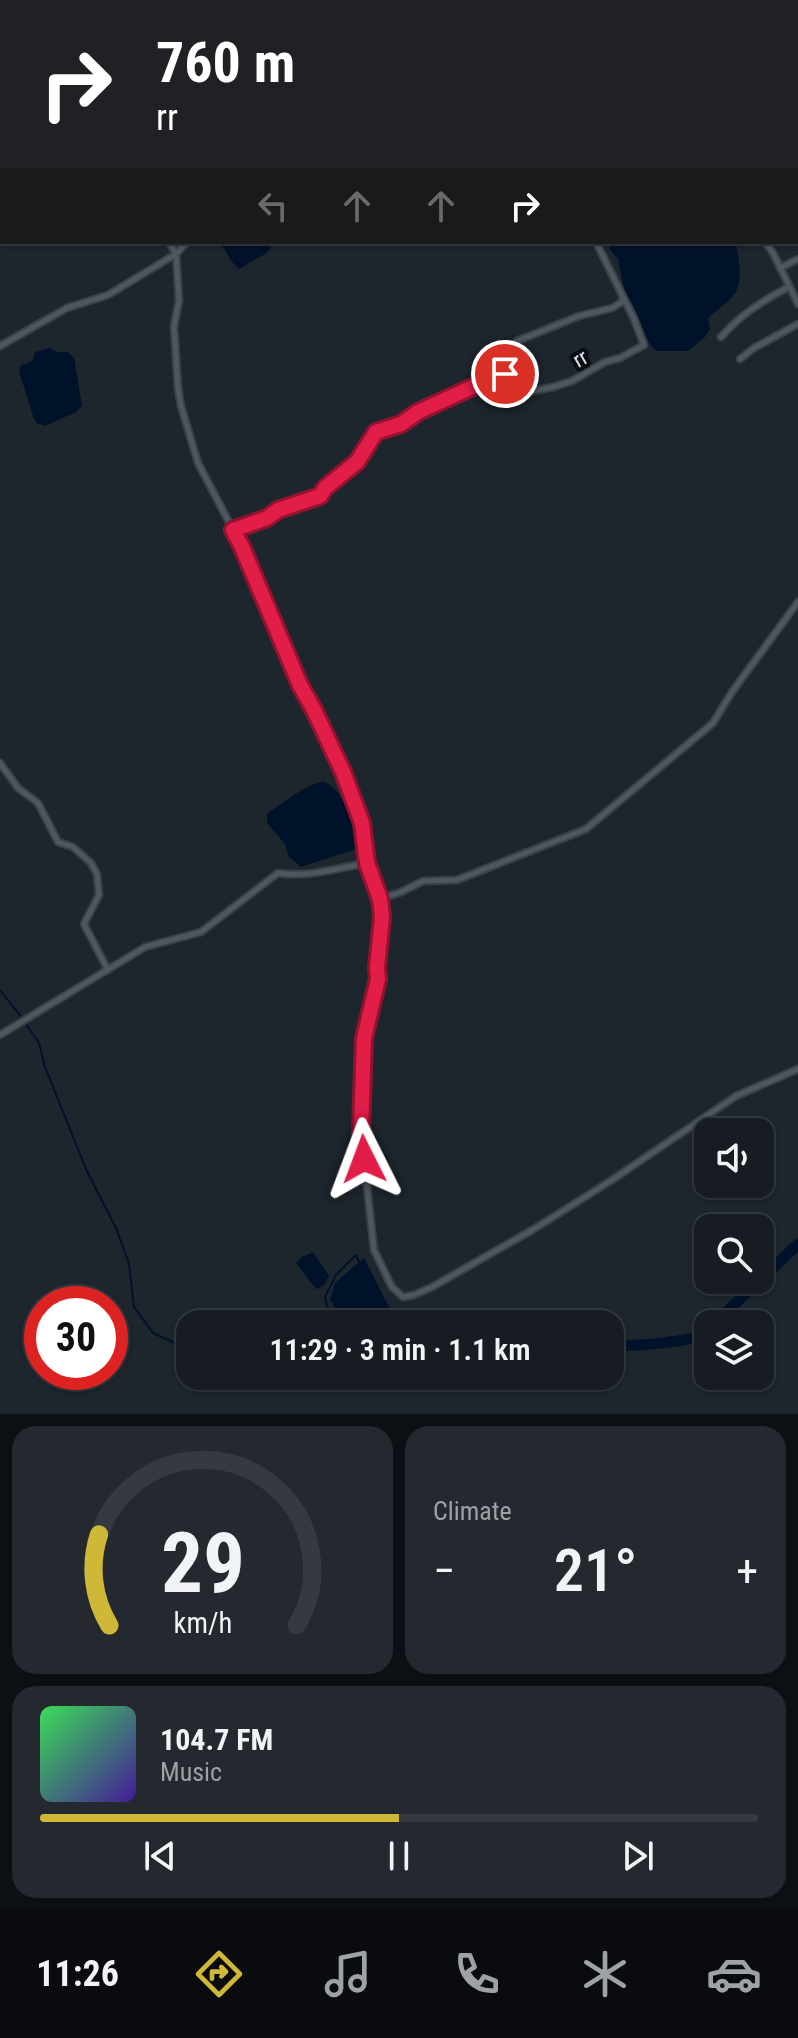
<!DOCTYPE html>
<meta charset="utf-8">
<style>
body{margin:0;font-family:"Roboto Condensed",sans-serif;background:#23292f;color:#f1f3f6;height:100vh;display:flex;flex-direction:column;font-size:30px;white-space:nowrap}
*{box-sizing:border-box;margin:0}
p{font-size:26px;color:#9ea1a5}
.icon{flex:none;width:44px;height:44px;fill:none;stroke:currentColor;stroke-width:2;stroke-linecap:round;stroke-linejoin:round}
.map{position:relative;height:1414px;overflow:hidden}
.panel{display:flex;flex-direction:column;gap:12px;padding:12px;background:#0c0f13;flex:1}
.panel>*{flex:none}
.guide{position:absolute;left:0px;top:0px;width:798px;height:244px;box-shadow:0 2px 6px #0004,0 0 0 2px #353a40;background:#202124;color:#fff;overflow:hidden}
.controls{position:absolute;left:694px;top:1118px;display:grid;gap:16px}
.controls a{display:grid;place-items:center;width:80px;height:80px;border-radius:16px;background:#161c22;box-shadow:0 2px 6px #0004,0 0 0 2px #353a40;font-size:40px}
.speed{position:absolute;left:24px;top:1286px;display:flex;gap:16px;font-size:40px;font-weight:700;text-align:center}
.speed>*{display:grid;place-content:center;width:104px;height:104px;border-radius:50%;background:#161c22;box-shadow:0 2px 6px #0004,0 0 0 2px #353a40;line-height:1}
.speed .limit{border:12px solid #d22;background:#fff;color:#111}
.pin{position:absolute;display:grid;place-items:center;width:68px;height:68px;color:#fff;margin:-34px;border:4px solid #fff;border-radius:50%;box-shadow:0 2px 8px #0007}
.me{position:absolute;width:88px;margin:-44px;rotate:357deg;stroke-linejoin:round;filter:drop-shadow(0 0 6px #0008)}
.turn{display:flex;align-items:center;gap:28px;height:168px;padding:0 24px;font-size:36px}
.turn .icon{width:104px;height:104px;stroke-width:2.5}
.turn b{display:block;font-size:56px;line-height:68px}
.lanes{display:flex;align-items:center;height:76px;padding:0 24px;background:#0003;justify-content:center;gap:40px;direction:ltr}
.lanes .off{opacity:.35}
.big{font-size:60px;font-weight:600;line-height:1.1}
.panel .widget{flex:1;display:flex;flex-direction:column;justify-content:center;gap:12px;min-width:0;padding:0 28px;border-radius:24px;background:#23292f}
.panel .dial{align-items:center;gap:0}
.dial svg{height:208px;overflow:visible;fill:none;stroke:#353a40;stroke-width:7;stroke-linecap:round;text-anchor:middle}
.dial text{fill:#f1f3f6;stroke:none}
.song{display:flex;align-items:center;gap:24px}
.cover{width:96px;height:96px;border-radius:12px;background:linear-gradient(135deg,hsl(130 70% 55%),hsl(260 70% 35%))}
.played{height:8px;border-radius:4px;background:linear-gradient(90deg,#cfb837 50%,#353a40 50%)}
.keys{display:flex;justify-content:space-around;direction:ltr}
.heat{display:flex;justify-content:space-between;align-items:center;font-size:44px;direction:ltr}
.panel .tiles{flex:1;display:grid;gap:12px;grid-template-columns:1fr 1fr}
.widget:last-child{grid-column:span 2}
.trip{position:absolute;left:176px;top:1310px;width:448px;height:80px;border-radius:24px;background:#161c22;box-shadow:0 2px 6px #0004,0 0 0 2px #353a40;font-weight:600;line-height:80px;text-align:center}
.dock{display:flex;height:128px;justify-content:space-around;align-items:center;background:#090b0e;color:#9ea1a5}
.dock .icon{width:56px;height:56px}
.dock .on{color:#cfb837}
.dock b{font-size:36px;color:#f1f3f6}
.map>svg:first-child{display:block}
.water{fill:#001229}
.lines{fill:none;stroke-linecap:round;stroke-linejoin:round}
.stream{stroke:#001229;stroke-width:2}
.river{stroke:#001229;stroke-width:11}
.street-casing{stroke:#3a4047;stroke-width:9}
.street{stroke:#4d5760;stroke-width:5}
.route-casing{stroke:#92132f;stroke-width:20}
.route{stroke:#e11d48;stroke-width:14}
.labels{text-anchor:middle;stroke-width:8;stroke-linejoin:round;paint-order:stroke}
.street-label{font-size:22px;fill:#dae0e6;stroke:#0a0e12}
</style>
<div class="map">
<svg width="798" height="1414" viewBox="0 0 798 1414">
<rect width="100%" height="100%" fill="#1d252d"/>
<g class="water">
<path d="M220,242H270L271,248L265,254L239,269L232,262Z"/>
<path d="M608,242H735C737,249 738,255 739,262C743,297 731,297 708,318L710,329L705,337L688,351H656L649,343L634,307L625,294L618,259L610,250Z"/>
<path d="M50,348L57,352H68L74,358L82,406L76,412L45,426L37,423L34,419L19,371L21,365C29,363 34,362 35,352Z"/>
<path d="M324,782C344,788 356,830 356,849L301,867L289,857L285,844L267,823V813C284,804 304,784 324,782Z"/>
<path d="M313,1252L329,1276L325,1284L318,1289L315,1288L296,1263L302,1257Z"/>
<path d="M364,1258L390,1309L396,1324H346L330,1300L335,1283Z"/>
</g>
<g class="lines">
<g class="stream">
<path d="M0,990L22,1018"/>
<path d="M26,1024L39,1043L45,1067L86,1169L116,1228L129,1264L134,1307L153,1333L190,1350"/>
<path d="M341,1324L327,1306L325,1297L336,1275L356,1255L359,1262"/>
</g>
<g class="river">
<path d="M714,1324L798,1244"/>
<path d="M610,1344C628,1348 679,1342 697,1337C702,1335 704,1333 708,1329"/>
</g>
<defs>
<g id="street">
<path d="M84,0L85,2"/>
<path d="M189,0L190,2"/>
<path d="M470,0V2"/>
<path d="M573,0V2"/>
<path d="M645,0L646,2"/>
<path d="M712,0L713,2"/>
<path d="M584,2L588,0"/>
<path d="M796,41L798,40"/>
<path d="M169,242L176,254L179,301L174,326L178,388L181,406L198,463L242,547L300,685L314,710L343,772L362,823L367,863L380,899L382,917L377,968L378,979L364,1038L361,1132L374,1250L392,1287L403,1297L414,1295L432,1287L534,1229L612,1180L736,1096L798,1069"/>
<path d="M765,242L773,253L798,304"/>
<path d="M780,268L798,259"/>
<path d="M721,337C739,316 765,299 789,287"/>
<path d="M0,346L67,308L108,295L176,254L187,242"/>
<path d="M740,359L754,348L798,324"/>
<path d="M508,376C519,363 509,353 517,341L579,316L612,308L622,302V299"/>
<path d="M233,530L267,518L278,510L320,496L325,488L357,462L376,432L401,424L418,412L490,379L505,374L526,392L553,387L572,381L605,362L620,358L644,345L634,319L596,242"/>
<path d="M0,763L18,788L38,803L58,842L73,847L91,863L97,874L99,895L84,924L108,970"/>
<path d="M380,899L401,892L423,881L457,880L586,829L713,723L732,692L798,602"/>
<path d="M0,1035L145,947L201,932L278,873C308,878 337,868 367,863"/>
</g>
</defs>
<use href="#street" class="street-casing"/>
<use href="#street" class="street"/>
</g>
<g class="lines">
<defs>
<path id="route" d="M364,1159L361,1132L364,1038L378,979L377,968L382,917L380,899L367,863L362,823L343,772L314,710L300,685L242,547L233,530L267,518L278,510L320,496L325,488L357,462L376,432L401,424L418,412L490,379L505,374"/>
</defs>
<use href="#route" class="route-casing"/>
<use href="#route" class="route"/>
</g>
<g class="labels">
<g class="street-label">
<text transform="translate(580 358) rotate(-30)" y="8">rr</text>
</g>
</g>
</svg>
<div class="controls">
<a><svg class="icon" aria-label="sound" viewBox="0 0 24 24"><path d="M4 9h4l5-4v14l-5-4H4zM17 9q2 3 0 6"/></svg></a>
<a><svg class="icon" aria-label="search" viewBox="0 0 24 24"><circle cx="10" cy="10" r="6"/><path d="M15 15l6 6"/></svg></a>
<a><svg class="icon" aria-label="layers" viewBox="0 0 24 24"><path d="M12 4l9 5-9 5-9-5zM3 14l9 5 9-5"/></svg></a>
</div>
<div class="speed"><div class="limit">30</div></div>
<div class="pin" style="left:505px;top:374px;background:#d93025"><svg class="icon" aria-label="arrive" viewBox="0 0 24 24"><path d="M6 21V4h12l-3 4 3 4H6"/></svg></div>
<svg class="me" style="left:364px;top:1159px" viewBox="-20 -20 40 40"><path d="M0-17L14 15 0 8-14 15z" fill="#e11d48" stroke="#fff" stroke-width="4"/></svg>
<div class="trip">11:29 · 3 min · 1.1 km</div>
<div class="guide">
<div class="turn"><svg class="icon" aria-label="right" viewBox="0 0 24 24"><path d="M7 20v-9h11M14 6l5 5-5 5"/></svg><div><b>760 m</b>rr</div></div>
<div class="lanes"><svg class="icon off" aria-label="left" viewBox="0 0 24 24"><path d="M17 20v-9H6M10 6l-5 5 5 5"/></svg><svg class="icon off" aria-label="ahead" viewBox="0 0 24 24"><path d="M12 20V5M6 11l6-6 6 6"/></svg><svg class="icon off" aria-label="ahead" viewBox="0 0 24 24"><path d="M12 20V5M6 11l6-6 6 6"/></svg><svg class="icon" aria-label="right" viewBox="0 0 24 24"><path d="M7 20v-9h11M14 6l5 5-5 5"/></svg></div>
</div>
</div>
<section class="panel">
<div class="tiles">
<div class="widget dial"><svg viewBox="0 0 100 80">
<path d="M14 69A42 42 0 1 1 86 69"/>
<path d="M14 69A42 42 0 0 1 10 34" stroke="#cfb837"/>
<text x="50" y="56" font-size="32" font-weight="700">29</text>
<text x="50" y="72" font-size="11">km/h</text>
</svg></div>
<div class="widget"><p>Climate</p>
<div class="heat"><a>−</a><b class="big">21°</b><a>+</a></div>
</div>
<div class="widget">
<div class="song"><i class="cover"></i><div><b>104.7 FM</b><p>Music</p></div></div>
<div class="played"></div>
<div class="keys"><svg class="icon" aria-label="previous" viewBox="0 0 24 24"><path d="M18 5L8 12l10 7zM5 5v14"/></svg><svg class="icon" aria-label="pause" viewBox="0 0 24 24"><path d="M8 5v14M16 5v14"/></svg><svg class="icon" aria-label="next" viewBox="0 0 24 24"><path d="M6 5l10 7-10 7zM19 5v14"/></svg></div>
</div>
</div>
</section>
<nav class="dock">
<b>11:26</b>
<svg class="icon on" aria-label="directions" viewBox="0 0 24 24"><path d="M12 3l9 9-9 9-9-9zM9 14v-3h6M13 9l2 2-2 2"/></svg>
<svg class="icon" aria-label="music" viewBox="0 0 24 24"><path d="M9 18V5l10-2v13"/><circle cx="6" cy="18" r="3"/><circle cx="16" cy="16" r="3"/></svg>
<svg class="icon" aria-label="phone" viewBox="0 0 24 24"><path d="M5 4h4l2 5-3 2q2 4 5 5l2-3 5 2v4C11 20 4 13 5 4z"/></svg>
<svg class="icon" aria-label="climate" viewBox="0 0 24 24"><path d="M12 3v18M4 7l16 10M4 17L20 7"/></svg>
<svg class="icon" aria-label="car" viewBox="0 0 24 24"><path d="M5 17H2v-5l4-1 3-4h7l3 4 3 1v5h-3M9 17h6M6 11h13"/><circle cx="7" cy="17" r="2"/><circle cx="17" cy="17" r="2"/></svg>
</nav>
